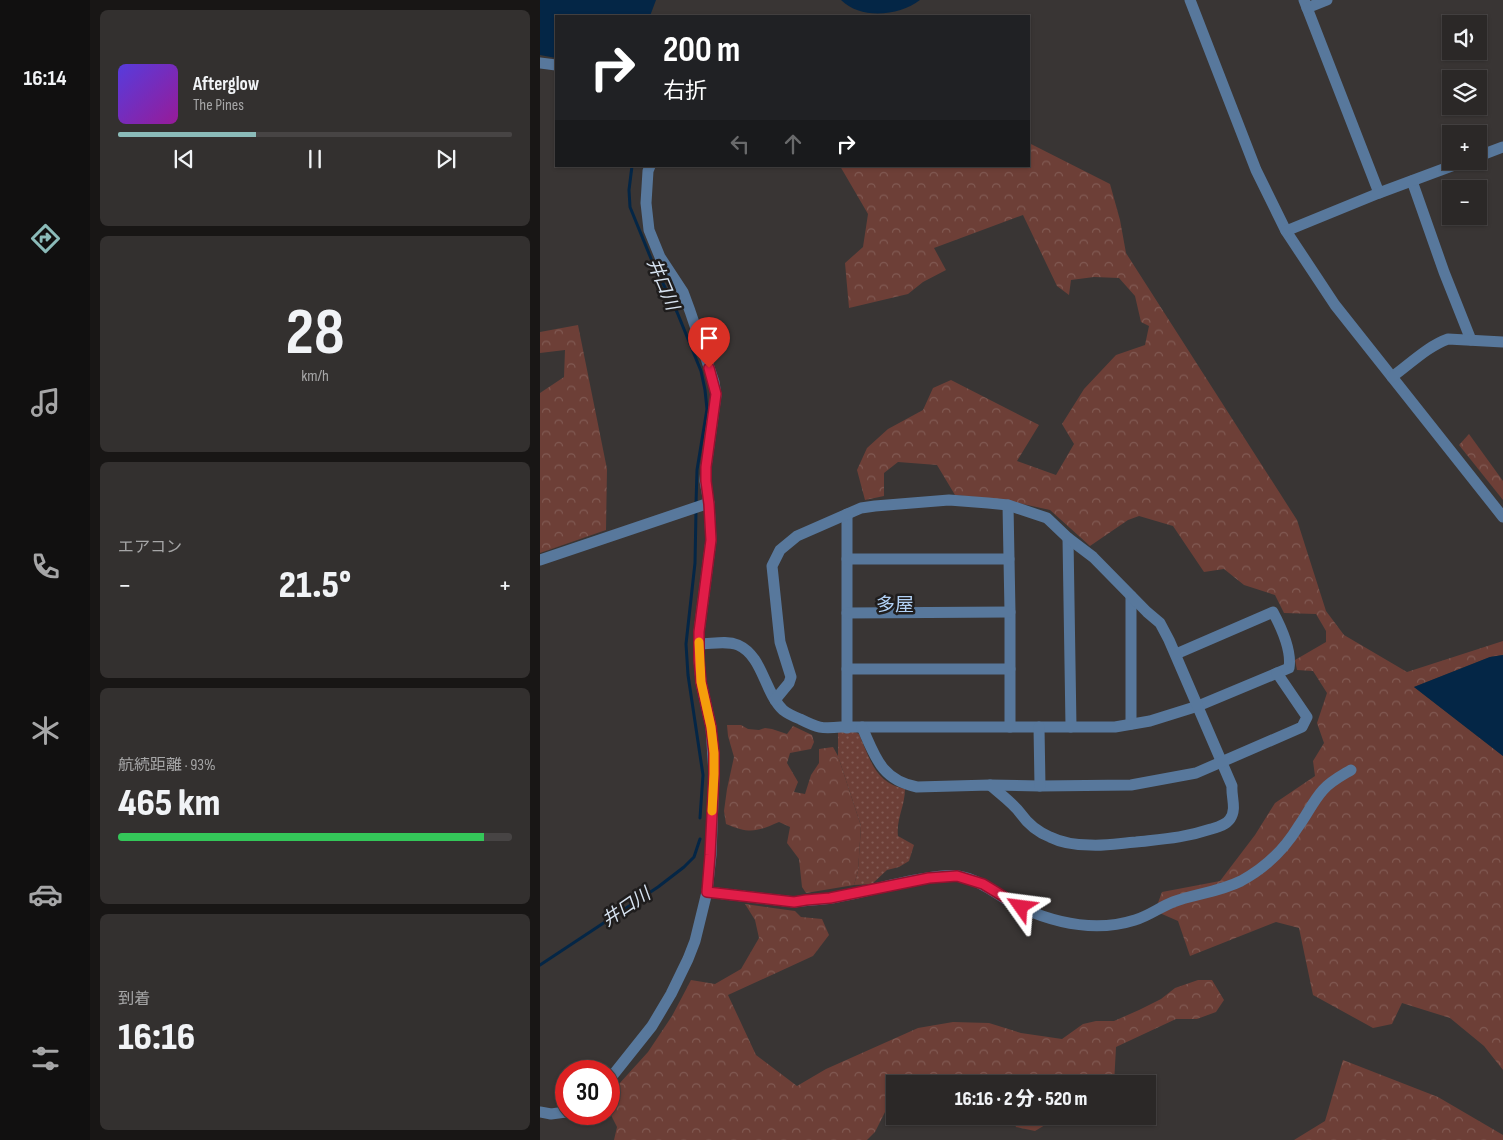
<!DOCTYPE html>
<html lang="ja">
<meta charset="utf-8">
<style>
body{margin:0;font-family:"Sofia Sans Condensed","Noto Sans JP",sans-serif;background:#33302f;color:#f1f3f6;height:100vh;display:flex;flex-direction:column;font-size:19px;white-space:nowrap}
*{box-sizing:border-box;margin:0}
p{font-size:16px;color:#a6a6a7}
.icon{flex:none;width:28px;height:28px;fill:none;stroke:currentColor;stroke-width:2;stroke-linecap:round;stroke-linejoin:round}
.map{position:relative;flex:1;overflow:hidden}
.drawer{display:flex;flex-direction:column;gap:10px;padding:10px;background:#181615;width:450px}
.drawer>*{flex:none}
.guide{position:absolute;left:15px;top:15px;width:475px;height:152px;border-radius:0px;box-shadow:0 1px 4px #0004,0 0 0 1px #474444;background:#202124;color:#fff;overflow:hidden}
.controls{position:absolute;left:902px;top:15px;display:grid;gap:10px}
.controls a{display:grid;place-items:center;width:45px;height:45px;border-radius:0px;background:#2b2827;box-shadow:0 1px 4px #0004,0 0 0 1px #474444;font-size:25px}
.speed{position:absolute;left:15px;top:1060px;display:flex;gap:10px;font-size:25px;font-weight:700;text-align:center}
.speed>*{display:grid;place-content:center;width:65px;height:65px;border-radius:50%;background:#2b2827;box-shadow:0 1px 4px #0004,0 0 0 1px #474444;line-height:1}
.speed .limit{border:8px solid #d22;background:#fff;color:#111}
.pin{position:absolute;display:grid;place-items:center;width:42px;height:42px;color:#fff;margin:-51px -21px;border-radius:50% 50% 50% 0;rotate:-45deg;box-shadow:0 0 5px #0007}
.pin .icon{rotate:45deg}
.me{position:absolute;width:55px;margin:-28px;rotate:301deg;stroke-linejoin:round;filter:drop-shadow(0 0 4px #0008)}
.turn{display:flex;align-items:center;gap:18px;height:105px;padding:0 25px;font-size:22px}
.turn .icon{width:65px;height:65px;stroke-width:2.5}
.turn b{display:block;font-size:35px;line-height:42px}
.lanes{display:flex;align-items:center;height:48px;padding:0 25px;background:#0003;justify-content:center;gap:25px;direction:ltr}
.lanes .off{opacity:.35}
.big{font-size:38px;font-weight:800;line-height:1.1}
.drawer .widget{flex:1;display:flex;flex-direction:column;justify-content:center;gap:8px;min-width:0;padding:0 18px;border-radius:8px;background:#33302f}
.drawer .dial{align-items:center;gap:0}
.dial b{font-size:65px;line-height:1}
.song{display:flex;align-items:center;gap:15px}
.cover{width:60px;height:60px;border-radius:8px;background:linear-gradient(135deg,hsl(250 70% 55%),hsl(300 70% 35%))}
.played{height:5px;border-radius:2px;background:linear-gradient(90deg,#8bbbb9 35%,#474444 35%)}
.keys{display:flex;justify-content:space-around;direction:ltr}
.heat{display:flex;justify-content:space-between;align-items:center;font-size:28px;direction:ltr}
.charge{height:8px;border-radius:4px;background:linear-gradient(90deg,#34c759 93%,#474444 0)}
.trip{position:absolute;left:346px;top:1075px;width:270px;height:50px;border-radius:0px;background:#2b2827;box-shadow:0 1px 4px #0004,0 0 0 1px #474444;font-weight:800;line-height:50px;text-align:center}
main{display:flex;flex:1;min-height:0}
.menu{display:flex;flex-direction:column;width:90px;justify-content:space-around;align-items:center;background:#111010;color:#a6a6a7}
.menu .icon{width:35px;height:35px}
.menu .on{color:#8bbbb9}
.menu b{font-size:22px;color:#f1f3f6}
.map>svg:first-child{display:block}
.forest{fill:url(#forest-crowns)}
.park{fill:url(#park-dots)}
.water{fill:#042646}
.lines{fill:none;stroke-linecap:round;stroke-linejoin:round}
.stream{stroke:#042646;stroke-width:3}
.minor{stroke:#58789c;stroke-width:11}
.route-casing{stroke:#92132f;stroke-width:12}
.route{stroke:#e11d48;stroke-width:9}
.slow{stroke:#f59e0b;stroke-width:9}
.labels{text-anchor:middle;stroke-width:5;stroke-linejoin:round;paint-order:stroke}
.water-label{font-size:18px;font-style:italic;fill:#d8e4f2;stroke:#1f1d1d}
.quarter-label{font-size:19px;fill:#b2d1f5;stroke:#1f1d1d}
</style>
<main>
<nav class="menu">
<b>16:14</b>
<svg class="icon on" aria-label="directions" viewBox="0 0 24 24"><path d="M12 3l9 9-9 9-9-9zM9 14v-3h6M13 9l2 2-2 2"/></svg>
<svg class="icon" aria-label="music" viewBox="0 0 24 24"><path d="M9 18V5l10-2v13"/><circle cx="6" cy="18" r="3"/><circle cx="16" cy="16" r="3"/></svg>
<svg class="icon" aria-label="phone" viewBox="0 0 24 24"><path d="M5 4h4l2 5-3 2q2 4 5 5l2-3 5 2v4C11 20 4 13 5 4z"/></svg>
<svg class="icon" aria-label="climate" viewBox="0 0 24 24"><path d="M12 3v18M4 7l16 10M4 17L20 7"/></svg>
<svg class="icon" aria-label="car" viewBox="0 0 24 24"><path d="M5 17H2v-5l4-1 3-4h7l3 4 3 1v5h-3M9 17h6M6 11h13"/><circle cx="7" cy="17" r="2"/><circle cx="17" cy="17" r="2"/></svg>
<svg class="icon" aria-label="filters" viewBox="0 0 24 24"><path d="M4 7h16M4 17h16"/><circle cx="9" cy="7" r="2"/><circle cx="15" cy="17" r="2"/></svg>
</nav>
<section class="drawer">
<div class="widget">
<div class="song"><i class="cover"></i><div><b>Afterglow</b><p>The Pines</p></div></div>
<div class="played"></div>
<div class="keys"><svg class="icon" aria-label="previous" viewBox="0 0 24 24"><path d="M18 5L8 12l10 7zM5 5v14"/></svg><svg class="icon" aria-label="pause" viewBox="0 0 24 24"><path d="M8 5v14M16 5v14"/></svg><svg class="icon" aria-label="next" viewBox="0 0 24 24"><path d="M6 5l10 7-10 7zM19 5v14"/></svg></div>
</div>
<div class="widget dial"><b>28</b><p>km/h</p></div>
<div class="widget"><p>エアコン</p>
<div class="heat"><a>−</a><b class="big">21.5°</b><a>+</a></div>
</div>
<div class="widget"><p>航続距離 · 93%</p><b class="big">465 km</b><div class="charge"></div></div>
<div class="widget"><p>到着</p><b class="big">16:16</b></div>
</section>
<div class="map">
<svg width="963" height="1140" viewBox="0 0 963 1140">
<defs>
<pattern id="forest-crowns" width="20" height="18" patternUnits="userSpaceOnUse" patternTransform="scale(1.25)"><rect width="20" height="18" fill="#6d3f37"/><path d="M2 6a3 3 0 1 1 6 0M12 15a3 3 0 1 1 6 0" fill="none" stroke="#815a53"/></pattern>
<pattern id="park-dots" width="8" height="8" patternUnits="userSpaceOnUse" patternTransform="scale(1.25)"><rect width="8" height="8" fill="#6d3f37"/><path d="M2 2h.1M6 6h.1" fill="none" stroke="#815a53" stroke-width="1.8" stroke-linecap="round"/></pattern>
</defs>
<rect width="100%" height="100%" fill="#393534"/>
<g class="forest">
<path d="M489,143L570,184L580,220L586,253L757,520L786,611L804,635L867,672L963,641V655L950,657L874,687L963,756V1070L944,1046L910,1018L862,1003L852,1024L833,1028L773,995L759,928L736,922L650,956L638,921L615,911L622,892L680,881L715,835L735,803L775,776L773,761L784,743L777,723L787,693L773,671L757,670L755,660L786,642V631L776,614L744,613L735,595L704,585L684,569L664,572L633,526L599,516L588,520L550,546L510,510L465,500L415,495L397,465L358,462L344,473V496L325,500L317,470L327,448L348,429L383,410L393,388L411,380L499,425L477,461L516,475L534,444L522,424L544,389L576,355L605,345L609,326L601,322L595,296L579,278L554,277L531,280L529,295L517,286L483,215L394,248L406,270L383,282L368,294L309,308L305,263L323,247L328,214L300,166H489Z"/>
<path d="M38,325L67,469L66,530L0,553V393L24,377L25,350L0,353V332Z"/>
<path d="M929,434L963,481V500L919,445Z"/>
<path d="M187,725H201L208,729L219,730L225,728L232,729L247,734L253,726L272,735L274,742L271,749L250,753L247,763L258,782L254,792L265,794L271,775L279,763V749L293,747L298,756L321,826L318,871L314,885L266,893L262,887L259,859L247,843L250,827L239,822C216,832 210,834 186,824L184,811L187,789L194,757L188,736Z"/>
<path d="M205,904L255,911L261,917L282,919L289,935L273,956L188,995L216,1055L257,1086L286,1069L378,1028L413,1022L449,1023L481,1033L522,1039L543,1024L556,1021H574L599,1010L621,999L635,988L658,980H672L684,1000L676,1012L657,1019H636L576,1047L574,1084H355V1092L335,1132L327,1140H74L77,1127L69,1111V1095L108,1052L132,1016L151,980L175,984L201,969L219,938L215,920Z"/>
<path d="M803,1060L898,1097L963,1135V1140H754L785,1121Z"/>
<path d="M472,1116H513L510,1122L495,1131L476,1127Z"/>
</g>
<path class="park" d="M298,731L315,732L319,734C330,759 335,783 365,789C365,806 356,819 358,836L374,845L369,861L359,867L347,870L332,884L314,885L318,871L321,826L298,756Z"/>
<g class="water">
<path d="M0,0H116L110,16H16V58L0,55Z"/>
<path d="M301,0H380C359,16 321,20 301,0Z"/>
<path d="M963,655V756L874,687L950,657Z"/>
</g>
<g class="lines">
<g class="stream">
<path d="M92,166L89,190L90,207L112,261L137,312L161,371L165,390L167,409L157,470L156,504"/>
<path d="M156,511L155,563L146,644L148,675L163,775L160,818"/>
<path d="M0,965L118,887L144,867L154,857L160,839"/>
</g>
<g class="minor">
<path d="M650,0L716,170L746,231L795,305L963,517"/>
<path d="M764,0L839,193"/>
<path d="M767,8L787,0"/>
<path d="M0,63L16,65"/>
<path d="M939,156L963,147"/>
<path d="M872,181L904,272L931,340"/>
<path d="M746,231L839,193L925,161"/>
<path d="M852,377C870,364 888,346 908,339L963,342"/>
<path d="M468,505L470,612V727"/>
<path d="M307,514V728"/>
<path d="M528,538L531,727"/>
<path d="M307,559H469"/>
<path d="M0,560L169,503"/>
<path d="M591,596V724"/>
<path d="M307,613L470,612"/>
<path d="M159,644C172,644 186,640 198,645C223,656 224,692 243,710C248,714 255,717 260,719C278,728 281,729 301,727H575L610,721L658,706L749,668C752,651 741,627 733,612L636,654"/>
<path d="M307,669H470"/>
<path d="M235,700L249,683L251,677L240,642L232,566L240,550L257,536L321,508L335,506L409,500L448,503L468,505L507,518L528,538L553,557L607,612L620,623L629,640L692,786C691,797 697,809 690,819C686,825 678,827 671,829C644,838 623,839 596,842C581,843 566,846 550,845C537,845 522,843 510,837C498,832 488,824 481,814C473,803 460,794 450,785"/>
<path d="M322,727C335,756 341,780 377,787L450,785L500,786L591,785L656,773L762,727L767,717L737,673"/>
<path d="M499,727L500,786"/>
<path d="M167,892L254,902C267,900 279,900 292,898C322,893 351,884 381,879C393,877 406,874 418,876C443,880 460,898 482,908C518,924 557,932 595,920C609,916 620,907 633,902C655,894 679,892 701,881C725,868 744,850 758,827C767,815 773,801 783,790C791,781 801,776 811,770"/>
<path d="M69,1080L112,1026L131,994L148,959L155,941L167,892L171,855L174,774L171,727L161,682L159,660V632L171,540L169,503L165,481L166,467L176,395L174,382L150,311L143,292L120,257L109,230L106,203L108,171L110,166"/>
<path d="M0,1112L11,1114L26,1112"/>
</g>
</g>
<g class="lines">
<defs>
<path id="route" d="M169,368L176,394L166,467V481L169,504L171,540L159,632V660L161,682L171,727L174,753V774L170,855L167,892L254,902L266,900L290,898L389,878L417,876L443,884L481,907"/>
</defs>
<use href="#route" class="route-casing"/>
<use href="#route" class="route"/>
<path class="slow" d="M159,642L161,682L171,727L174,753V774L172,811"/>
</g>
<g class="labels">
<g class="water-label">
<text transform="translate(123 284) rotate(67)" y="6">井口川</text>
<text transform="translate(86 907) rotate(-34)" y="6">井口川</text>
</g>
<g class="quarter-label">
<text x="355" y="611">多屋</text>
</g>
</g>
</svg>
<div class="controls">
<a><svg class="icon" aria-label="sound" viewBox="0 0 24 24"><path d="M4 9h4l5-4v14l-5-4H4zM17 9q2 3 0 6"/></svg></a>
<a><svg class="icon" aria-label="layers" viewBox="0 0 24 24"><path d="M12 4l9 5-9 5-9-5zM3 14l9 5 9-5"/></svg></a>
<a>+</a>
<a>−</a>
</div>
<div class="speed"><div class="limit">30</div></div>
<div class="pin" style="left:169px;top:368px;background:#d93025"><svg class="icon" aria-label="arrive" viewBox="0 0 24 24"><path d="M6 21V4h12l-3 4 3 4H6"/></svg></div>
<svg class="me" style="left:481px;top:907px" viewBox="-20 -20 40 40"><path d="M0-17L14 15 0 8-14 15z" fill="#e11d48" stroke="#fff" stroke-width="4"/></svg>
<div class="trip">16:16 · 2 分 · 520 m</div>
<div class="guide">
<div class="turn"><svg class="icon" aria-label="right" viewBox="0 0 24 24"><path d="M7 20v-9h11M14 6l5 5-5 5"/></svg><div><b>200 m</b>右折</div></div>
<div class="lanes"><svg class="icon off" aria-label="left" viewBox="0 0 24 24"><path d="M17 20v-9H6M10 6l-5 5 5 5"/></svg><svg class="icon off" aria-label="ahead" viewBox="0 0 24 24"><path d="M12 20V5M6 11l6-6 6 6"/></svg><svg class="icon" aria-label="right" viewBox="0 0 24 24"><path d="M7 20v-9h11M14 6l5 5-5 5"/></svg></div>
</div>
</div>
</main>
